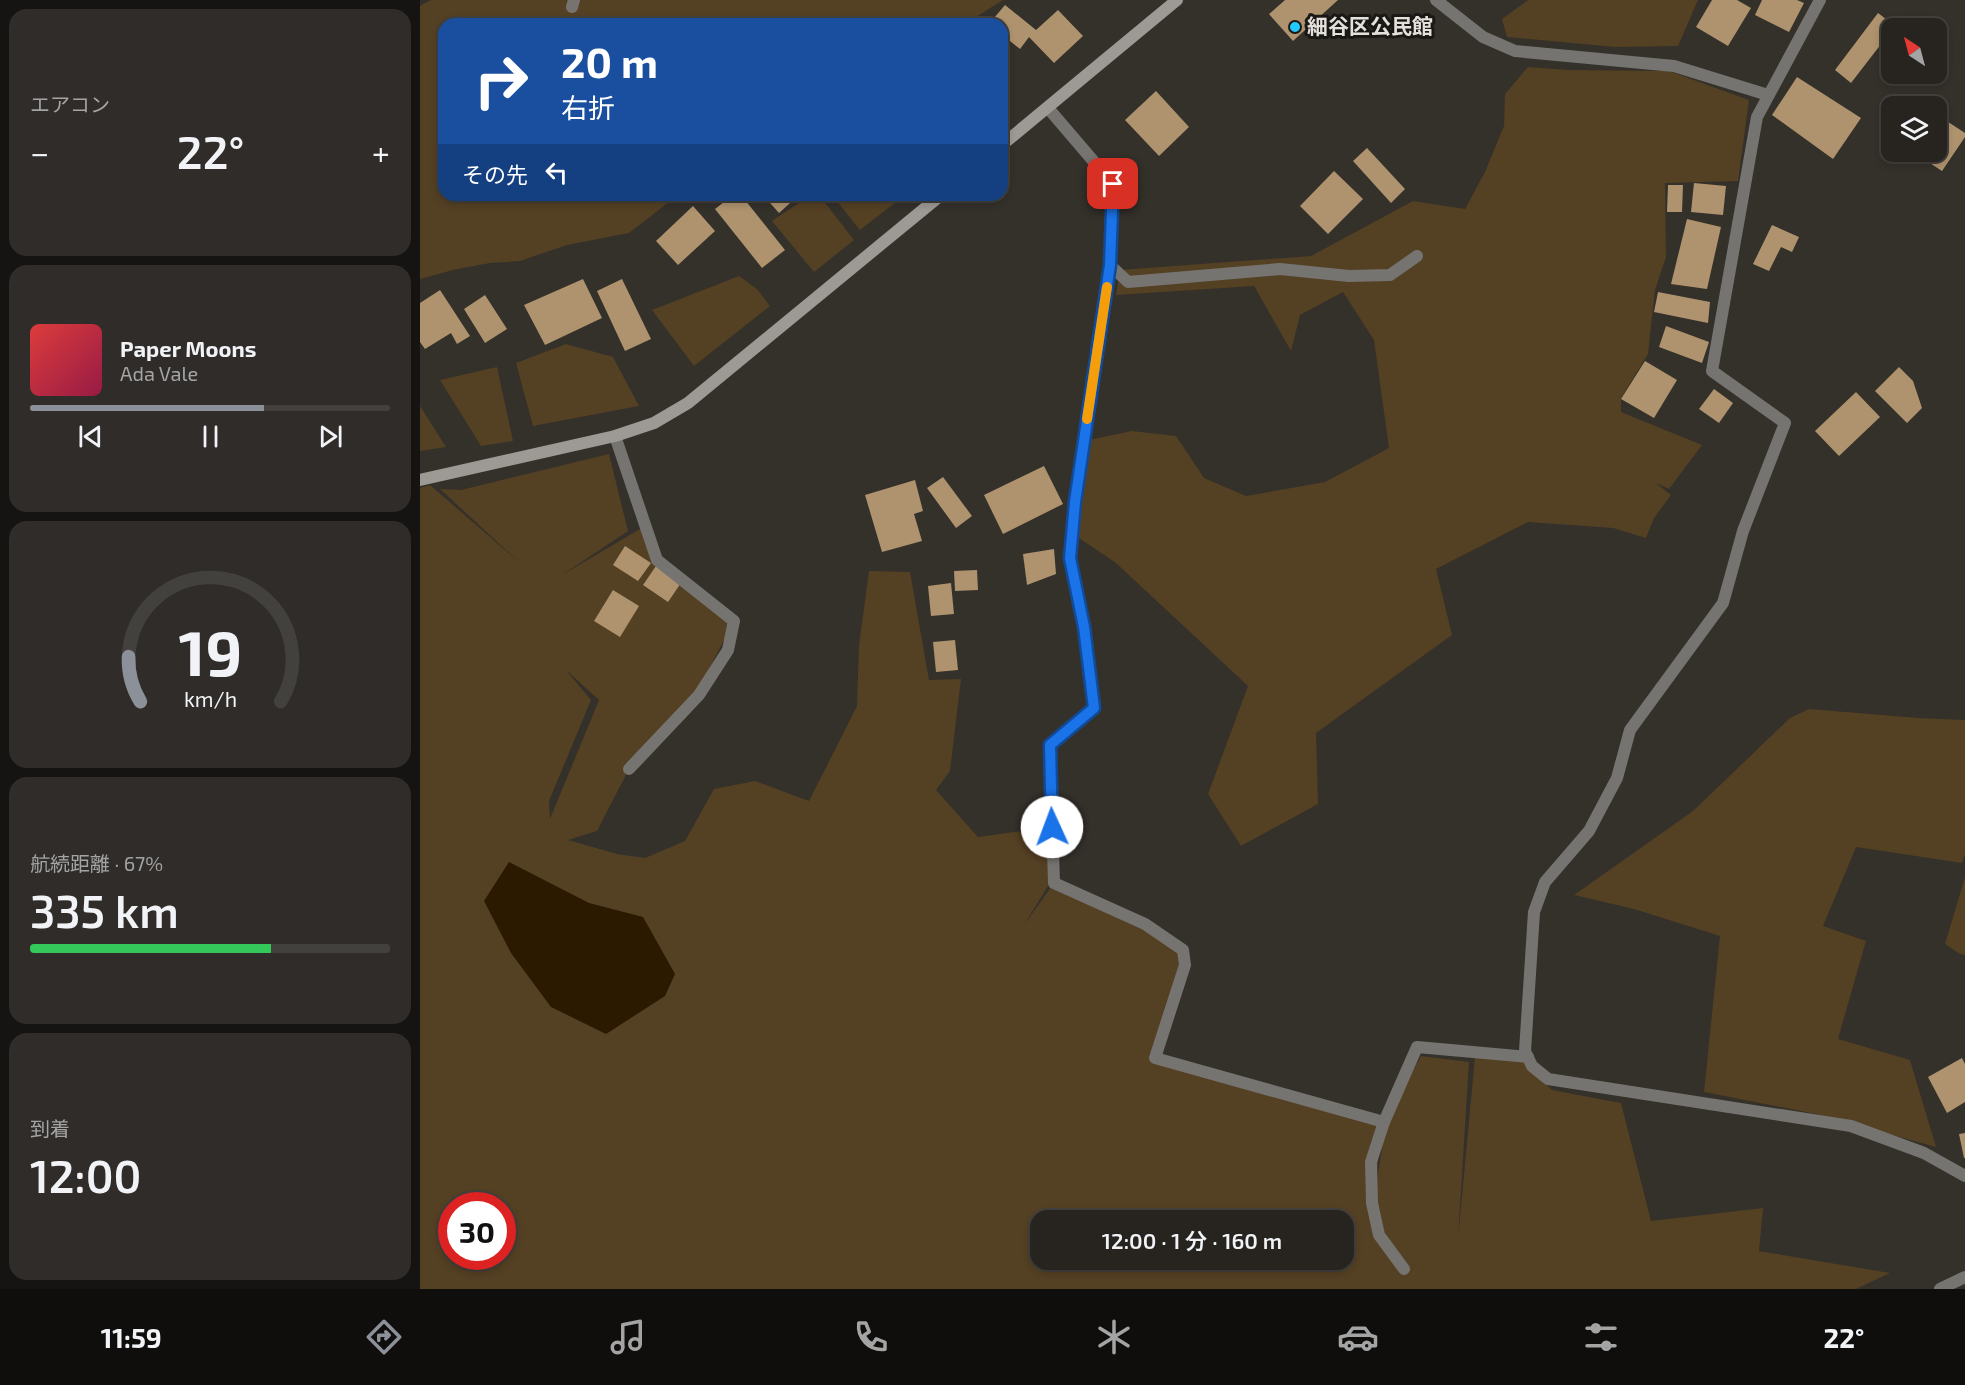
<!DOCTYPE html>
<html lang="ja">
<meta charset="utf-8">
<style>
body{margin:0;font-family:"Exo 2","Noto Sans JP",sans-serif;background:#2f2c29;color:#f1f3f6;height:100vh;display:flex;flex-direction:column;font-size:22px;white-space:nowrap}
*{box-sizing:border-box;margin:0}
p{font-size:20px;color:#a4a4a5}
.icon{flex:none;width:33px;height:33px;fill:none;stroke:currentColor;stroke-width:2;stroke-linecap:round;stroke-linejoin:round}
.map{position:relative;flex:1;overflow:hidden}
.side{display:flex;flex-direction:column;gap:9px;padding:9px;background:#151412;width:420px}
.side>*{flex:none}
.top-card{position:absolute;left:18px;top:18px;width:570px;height:183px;border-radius:18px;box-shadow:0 3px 9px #0003,0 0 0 2px #43413e;background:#1a4fa0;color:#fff;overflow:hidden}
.needle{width:39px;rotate:324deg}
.fabs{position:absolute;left:1461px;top:18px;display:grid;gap:12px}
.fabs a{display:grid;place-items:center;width:66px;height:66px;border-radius:12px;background:#272420;box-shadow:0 3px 9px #0003,0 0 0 2px #43413e;font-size:30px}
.speed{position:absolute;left:18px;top:1192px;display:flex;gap:12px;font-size:30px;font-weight:700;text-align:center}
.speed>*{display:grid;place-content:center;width:78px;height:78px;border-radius:50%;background:#272420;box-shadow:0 3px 9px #0003,0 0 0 2px #43413e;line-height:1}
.speed .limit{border:9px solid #d22;background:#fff;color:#111}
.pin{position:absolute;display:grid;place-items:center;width:51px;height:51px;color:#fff;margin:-26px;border-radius:12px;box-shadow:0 3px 9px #0006}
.me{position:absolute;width:66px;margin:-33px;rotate:358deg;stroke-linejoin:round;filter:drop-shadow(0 0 4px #0008)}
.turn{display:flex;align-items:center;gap:21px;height:126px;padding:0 24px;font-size:27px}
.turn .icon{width:78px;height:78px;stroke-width:2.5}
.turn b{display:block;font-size:42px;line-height:51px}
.then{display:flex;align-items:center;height:57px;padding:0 24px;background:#0003;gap:12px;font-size:22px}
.big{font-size:45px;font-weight:600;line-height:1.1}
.side .card{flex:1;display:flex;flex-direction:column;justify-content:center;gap:9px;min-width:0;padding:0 21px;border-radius:18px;background:#2f2c29}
.side .dial{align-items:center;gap:0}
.dial svg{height:156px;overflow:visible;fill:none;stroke:#43413e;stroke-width:7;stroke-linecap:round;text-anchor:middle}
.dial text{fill:#f1f3f6;stroke:none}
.song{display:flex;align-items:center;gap:18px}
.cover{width:72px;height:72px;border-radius:9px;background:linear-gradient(135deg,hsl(0 70% 55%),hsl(340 70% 35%))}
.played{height:6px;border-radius:3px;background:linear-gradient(90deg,#8c9099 65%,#43413e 65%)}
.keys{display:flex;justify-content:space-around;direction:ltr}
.heat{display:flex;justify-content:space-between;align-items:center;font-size:33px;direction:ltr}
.charge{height:9px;border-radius:4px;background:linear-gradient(90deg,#34c759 67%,#43413e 0)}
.trip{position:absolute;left:610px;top:1210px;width:324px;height:60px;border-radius:18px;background:#272420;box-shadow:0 3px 9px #0003,0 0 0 2px #43413e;font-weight:600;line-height:60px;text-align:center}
.tab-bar{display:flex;height:96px;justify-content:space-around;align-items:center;background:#100e0d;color:#a4a4a5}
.tab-bar .icon{width:42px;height:42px}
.tab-bar .on{color:#8c9099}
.tab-bar b{font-size:27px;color:#f1f3f6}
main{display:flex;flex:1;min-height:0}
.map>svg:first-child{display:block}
.green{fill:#544023;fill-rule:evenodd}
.water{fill:#2b1a00}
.building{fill:#ae936e}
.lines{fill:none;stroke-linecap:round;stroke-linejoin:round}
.street{stroke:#767471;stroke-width:12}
.secondary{stroke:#9d9a95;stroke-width:12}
.route-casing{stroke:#114b97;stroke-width:15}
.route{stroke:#1a73e8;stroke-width:10}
.slow{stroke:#f59e0b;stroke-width:10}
.poi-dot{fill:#21c9fd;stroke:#1a1815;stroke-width:2}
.labels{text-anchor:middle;stroke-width:6;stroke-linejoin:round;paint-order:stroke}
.poi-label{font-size:21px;font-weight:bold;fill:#e4e1dd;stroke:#1a1815;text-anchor:start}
</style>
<main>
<section class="side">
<div class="card"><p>エアコン</p>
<div class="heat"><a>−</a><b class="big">22°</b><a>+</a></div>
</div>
<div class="card">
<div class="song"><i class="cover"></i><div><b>Paper Moons</b><p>Ada Vale</p></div></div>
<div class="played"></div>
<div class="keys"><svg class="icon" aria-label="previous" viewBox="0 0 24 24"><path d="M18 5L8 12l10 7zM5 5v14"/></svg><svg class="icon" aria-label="pause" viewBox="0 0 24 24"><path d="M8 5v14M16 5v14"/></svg><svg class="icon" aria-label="next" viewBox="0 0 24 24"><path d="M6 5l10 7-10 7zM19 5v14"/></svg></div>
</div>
<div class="card dial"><svg viewBox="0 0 100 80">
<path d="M14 69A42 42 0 1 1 86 69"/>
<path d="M14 69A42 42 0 0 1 8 46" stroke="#8c9099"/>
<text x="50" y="56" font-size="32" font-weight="700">19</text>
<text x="50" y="72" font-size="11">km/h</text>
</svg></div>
<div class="card"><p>航続距離 · 67%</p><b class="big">335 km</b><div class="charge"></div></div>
<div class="card"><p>到着</p><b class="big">12:00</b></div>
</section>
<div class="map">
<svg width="1545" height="1289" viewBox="0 0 1545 1289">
<rect width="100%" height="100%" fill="#34302a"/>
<g class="green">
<path d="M11,0H583L545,24H24V195H258L209,233L147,245L100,261L70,263L33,270L0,279V6Z"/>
<path d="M1108,0H1278L1258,46L1195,47L1087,37L1082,19Z"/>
<path d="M1108,67L1148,70L1249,71L1329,100L1318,181L1245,183L1246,257L1235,290L1228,354L1201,398V412L1282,445L1249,489L1236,483L1251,495L1234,518L1226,538L1193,528L1108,522L1016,569L1032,635L896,733L898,804L821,846L788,794L828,686L696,563L656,536L669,440L712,431L756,436L784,478L826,496L905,482L969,448L954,340L923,292L880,315L871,351L834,286L696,295L700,270L891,256L993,201L1045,209L1065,172L1084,126L1085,94Z"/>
<path d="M391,195H399L434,240L394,272L352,221Z"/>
<path d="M412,195H485L440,230Z"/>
<path d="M319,276L337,289L350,306L274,366L232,310Z"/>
<path d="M146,344L193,357L219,406L113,426L96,363Z"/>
<path d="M77,367L93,441L61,446L20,380Z"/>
<path d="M0,406L26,447L0,451Z"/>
<path d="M189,454L208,531L142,575L225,526L243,559L314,621L264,717L209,769L177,831L148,840L197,854L225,858L265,841L294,789L335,781L389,801L437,706L439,645L449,571L490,572L509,680L541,679L530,771L516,790L558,837L632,827L628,886L604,925L634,883L764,946L735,1057L959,1121L957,1181L966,1122L1001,1056L1049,1062L1038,1239L1055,1057L1101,1060L1132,1090L1201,1103L1231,1221L1343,1208L1339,1251L1470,1273L1436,1289H0V488L10,485L99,562L20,489L41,490ZM146,670L179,700L130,819L129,801L171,700ZM32,1206H82V1257H32ZM621,1221H924V1260H621Z"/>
<path d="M1389,709L1499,718L1545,720V854L1542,863L1436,847L1403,926L1446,941L1418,1039L1490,1060L1516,1147L1396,1114L1284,1092L1300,936L1214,909L1154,895L1273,811L1370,718Z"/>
<path d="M1545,877V955L1540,954L1525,944Z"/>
</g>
<path class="water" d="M89,862L169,903L223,917L255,974L245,996L186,1034L131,1007L91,953L64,901Z"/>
<g class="building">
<path d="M865,0H918L873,41L849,14Z"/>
<path d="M1292,0H1317L1331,8L1308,46L1276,27Z"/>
<path d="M1342,0H1377L1384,3L1369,32L1335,15Z"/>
<path d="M585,5L616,30L638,10L663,36L634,63L609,37L600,49L590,41L582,52V24H569Z"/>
<path d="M1458,13L1475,26L1431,83L1415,70Z"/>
<path d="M1377,77L1441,118L1413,159L1352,115Z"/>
<path d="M736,91L769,127L739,156L705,120Z"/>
<path d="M582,108L590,119L582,125Z"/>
<path d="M1516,114L1545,133V137L1522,171L1493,152H1516Z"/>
<path d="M947,148L985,189L971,203L933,161Z"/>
<path d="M914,171L943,199L908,234L880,206Z"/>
<path d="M1274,183L1306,186L1303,215L1271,212Z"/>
<path d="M1248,185H1263L1262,212H1247Z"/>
<path d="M313,195H321L365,250L342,268L295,209Z"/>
<path d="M343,195H379L359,213Z"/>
<path d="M273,206L295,231L258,265L236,241Z"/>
<path d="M1267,219L1301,227L1287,289L1251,284Z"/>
<path d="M1352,225L1379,237L1372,252L1361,247L1349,271L1333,264Z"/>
<path d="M163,279L182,318L125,345L104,305Z"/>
<path d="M202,279L231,339L205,351L177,291Z"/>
<path d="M20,290L50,336L37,344L31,333L5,349L0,342V303Z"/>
<path d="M1238,292L1290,302L1288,323L1234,312Z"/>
<path d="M65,295L87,329L65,343L44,309Z"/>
<path d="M1246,326L1289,342L1282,363L1239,347Z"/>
<path d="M1225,361L1257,380L1234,418L1201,399Z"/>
<path d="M1479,367L1493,381L1502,408L1487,423L1455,391Z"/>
<path d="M1294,389L1313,403L1299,423L1279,409Z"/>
<path d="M1436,392L1460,417L1419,456L1395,431Z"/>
<path d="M624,466L643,504L583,534L564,495Z"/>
<path d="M523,477L552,516L536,528L507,488Z"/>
<path d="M495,480L503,511L494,514L502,541L462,552L445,495Z"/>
<path d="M205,546L231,563L218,581L193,565Z"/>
<path d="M634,549L636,574L607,585L603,554Z"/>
<path d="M236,566L261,583L248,602L223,585Z"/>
<path d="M557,570L558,590L535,591L534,571Z"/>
<path d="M531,583L534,614L511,616L508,586Z"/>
<path d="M193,590L219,606L200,637L174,621Z"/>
<path d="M535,640L538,670L516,672L513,642Z"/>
<path d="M1542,1058L1545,1064V1102L1527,1113L1508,1077Z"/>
<path d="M1545,1133V1158H1544L1539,1134Z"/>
</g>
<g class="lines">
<g class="street">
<path d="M1016,0L1063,37L1095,51L1254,66L1348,95"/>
<path d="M1400,0L1337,117L1292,371L1365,423L1323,531L1303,603L1210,730L1197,778L1169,831L1125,882L1114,912L1105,1051L1112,1066L1128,1079L1431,1126L1504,1153L1545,1176"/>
<path d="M152,7L154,0"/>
<path d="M628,108L693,184L690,265L655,502L650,558L665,627L674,708L630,745L634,883L725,924L763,950L765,965L735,1058L964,1122"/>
<path d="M690,265L708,282L860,269L929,276L970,275L997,256"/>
<path d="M195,436L237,560L314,621L308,650L279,695L209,769"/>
<path d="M984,1269L959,1235L952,1203L951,1162L964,1122L997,1047L1108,1057"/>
<path d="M1520,1289L1545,1277"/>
</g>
<g class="secondary">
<path d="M582,145L757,0"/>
<path d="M0,480L195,436L234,423L268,403L521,195"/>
</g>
</g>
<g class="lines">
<defs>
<path id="route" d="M632,827L630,745L674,708L664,627L650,558L655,502L690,265L693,184"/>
</defs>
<use href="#route" class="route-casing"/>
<use href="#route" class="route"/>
<path class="slow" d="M667,419L687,287"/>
</g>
<circle class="poi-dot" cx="875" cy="27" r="6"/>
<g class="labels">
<g class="poi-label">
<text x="887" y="34">細谷区公民館</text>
</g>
</g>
</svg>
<div class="fabs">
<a><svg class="needle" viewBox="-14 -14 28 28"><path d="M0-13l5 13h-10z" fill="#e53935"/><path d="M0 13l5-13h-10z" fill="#a4a4a5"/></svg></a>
<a><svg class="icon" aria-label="layers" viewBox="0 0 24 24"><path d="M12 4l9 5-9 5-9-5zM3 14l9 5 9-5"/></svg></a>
</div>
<div class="speed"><div class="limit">30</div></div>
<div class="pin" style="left:693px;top:184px;background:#d93025"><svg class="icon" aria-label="arrive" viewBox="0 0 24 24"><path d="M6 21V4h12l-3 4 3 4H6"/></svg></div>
<svg class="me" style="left:632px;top:827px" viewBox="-20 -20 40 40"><circle r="19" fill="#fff"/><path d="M0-13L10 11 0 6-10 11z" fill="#1a73e8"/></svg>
<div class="trip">12:00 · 1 分 · 160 m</div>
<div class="top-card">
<div class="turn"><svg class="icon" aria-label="right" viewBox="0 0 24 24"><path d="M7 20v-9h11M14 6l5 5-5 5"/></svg><div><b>20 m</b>右折</div></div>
<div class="then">その先<svg class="icon" aria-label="left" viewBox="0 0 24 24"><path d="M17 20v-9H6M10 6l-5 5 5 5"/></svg></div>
</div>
</div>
</main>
<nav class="tab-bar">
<b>11:59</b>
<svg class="icon on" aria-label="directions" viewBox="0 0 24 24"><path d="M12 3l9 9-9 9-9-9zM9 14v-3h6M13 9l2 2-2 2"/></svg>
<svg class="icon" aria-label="music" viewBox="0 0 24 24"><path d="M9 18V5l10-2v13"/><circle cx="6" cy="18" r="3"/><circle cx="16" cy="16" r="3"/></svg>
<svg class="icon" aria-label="phone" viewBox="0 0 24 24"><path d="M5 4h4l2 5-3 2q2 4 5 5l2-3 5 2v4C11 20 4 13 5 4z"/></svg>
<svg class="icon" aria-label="climate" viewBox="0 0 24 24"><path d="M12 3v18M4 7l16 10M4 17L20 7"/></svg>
<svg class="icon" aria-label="car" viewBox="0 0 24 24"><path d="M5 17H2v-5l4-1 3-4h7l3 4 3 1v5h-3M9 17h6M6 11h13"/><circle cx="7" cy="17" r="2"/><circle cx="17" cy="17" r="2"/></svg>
<svg class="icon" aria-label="filters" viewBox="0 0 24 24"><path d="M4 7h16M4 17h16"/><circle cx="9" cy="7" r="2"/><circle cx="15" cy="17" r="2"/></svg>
<b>22°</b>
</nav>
